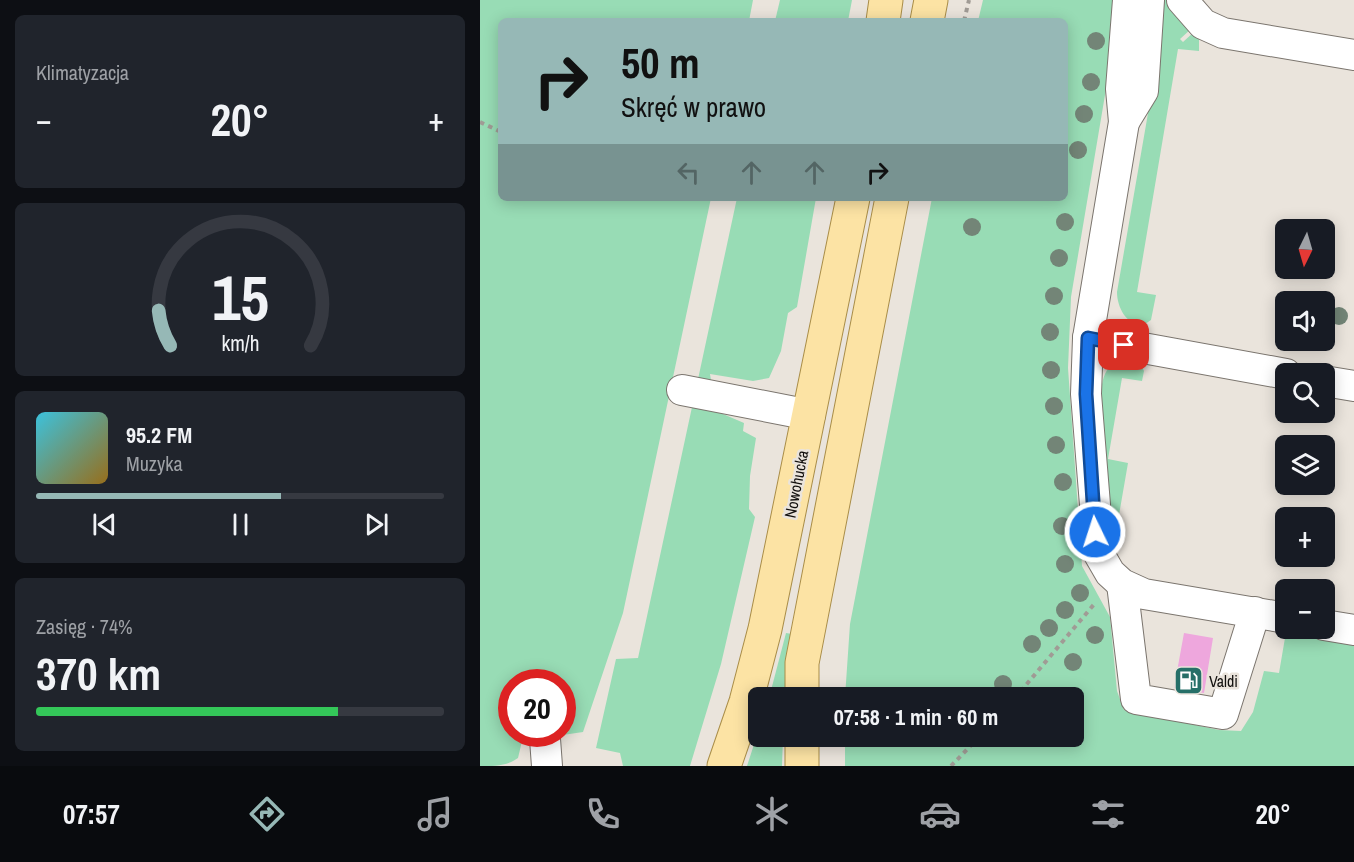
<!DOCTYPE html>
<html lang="pl">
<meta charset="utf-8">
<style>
body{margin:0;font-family:"Archivo Narrow",sans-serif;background:#20242c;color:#f1f3f6;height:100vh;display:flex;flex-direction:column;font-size:22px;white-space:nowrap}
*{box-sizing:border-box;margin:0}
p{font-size:20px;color:#9ea1a6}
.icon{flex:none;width:33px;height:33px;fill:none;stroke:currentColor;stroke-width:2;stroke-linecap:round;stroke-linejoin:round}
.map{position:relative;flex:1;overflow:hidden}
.details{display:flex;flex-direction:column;gap:15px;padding:15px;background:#0d0f14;width:480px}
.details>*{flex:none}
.top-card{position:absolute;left:18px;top:18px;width:570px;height:183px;border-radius:9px;box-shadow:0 3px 15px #0003;background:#96b8b6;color:#111;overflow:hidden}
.needle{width:39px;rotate:185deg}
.tools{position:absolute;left:795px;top:219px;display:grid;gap:12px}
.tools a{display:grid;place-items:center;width:60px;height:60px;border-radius:9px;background:#171b24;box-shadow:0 3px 15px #0003;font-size:30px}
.speed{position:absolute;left:18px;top:669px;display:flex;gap:12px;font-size:30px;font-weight:700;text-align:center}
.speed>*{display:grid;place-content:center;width:78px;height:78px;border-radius:50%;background:#171b24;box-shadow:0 3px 15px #0003;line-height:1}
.speed .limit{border:9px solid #d22;background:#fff;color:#111}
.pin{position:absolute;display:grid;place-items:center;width:51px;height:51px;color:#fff;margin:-26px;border-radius:12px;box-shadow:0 3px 9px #0006}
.me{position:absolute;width:66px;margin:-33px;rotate:356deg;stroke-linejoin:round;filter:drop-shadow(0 0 4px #0008)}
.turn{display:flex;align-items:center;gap:21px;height:126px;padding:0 24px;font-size:27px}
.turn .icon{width:78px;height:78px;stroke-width:2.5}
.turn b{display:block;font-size:42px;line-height:51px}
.lanes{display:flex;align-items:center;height:57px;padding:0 24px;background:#0003;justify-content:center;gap:30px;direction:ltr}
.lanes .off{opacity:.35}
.big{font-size:45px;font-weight:700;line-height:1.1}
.details .widget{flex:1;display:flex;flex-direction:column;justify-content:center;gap:9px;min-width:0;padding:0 21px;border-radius:9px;background:#20242c}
.details .dial{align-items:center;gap:0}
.dial svg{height:156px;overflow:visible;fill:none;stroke:#363941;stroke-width:7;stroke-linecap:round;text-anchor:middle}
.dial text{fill:#f1f3f6;stroke:none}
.song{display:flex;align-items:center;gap:18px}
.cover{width:72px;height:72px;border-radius:9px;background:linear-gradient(135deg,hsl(190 70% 55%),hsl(40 70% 35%))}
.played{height:6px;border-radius:3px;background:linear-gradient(90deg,#96b8b6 60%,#363941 60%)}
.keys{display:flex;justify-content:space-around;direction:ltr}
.heat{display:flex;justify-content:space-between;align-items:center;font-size:33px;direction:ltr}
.charge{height:9px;border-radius:4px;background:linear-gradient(90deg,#34c759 74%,#363941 0)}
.trip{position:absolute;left:268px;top:687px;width:336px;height:60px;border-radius:9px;background:#171b24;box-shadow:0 3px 15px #0003;font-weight:700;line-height:60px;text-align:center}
.tabs{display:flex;height:96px;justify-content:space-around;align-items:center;background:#090b0e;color:#9ea1a6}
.tabs .icon{width:42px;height:42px}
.tabs .selected{color:#96b8b6}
.tabs b{font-size:27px;color:#f1f3f6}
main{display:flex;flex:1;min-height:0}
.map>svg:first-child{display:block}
.green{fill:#98dcb5;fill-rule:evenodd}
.building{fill:#eea7dd}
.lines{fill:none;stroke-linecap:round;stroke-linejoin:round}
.minor-casing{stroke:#7b756e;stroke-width:32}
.major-casing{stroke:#a98d48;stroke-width:35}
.path{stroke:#a09b95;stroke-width:4;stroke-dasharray:4.5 4.5;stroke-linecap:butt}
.minor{stroke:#fff;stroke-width:30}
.major{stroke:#fce3a4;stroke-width:33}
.tree{fill:#738577}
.route-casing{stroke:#114b97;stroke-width:15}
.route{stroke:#1a73e8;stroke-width:10}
.labels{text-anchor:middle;stroke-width:5;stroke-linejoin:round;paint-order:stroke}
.street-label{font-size:16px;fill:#12100e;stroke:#eae4dc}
.poi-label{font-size:16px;fill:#12100e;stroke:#eae4dc;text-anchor:start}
</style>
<main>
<section class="details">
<div class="widget"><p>Klimatyzacja</p>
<div class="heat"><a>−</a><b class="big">20°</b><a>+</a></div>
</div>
<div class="widget dial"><svg viewBox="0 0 100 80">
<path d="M14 69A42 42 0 1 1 86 69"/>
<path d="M14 69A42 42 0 0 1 8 51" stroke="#96b8b6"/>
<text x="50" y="56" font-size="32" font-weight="700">15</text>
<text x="50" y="72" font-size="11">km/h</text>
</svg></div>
<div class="widget">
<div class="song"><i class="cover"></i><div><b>95.2 FM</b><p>Muzyka</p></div></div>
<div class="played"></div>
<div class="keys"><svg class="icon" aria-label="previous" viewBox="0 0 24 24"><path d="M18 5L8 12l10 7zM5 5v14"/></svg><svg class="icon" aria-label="pause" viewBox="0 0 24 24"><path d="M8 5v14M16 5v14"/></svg><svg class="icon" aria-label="next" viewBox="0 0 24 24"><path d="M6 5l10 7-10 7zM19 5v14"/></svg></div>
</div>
<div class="widget"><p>Zasięg · 74%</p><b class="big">370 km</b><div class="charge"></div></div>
</section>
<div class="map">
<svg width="874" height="766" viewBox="0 0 874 766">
<rect width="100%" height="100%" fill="#eae4dc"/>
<g class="green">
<path d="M0,0H273L269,21H21V198H231L143,613L103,732L42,741L38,758C27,766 14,766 0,766ZM32,682H82V734H32Z"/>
<path d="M300,0H372L368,21H295Z"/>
<path d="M503,0H641L591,297L588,368L602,566L630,617L637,691L644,710L739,730L761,731L773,712L784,671L799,673L806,632L874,644V766H365V737L594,736V698L365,697L370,624L452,198H585V21H498Z"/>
<path d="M677,0H690L711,29L700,39L703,42L714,32L719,39V51L698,49L657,292L676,295L671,320L662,326C646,324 637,307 637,292L671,96Z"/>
<path d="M257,198H336L317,307L308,313L301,351L289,378L273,381L230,374L236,411L264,423L263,431L276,438L270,476L269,509L275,517L241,664L210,766H143L140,753L116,748L136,659L158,658Z"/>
<path d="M648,360L660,363L664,371L662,381L642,378L628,459L648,463L635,538L628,534C626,502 613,399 625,374C629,365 638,360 648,360Z"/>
<path d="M306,633L312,634L306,697L289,698Z"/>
<path d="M279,729V736L303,737L302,766H267Z"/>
</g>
<path class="building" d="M704,633L733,638L724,693L694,688Z"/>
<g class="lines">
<defs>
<g id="minor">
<path d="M648,0L641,89L644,122L608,338L606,394L619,554L630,573L642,584L664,594L806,618"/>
<path d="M702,0L723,24L743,33L874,55"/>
<path d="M644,122L663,91L669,0"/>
<path d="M608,338L806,374"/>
<path d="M844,381L874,386"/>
<path d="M202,390L330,415"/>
<path d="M642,584L656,699L743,714L775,612"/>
<path d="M844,625L874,630"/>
<path d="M65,739L67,766"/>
</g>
<g id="major">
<path d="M403,21L406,0"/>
<path d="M447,21L451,0"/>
<path d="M322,698V663L412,198"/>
<path d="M244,766L266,702L285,629L373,198"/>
<path d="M322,766V736"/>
</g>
</defs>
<use href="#minor" class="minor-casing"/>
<use href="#major" class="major-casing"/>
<g class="path">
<path d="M484,21L489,0"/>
<path d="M0,122L21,132"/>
<path d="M535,698L616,602"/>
<path d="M471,766L500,736"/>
</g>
<use href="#minor" class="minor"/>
<use href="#major" class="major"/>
</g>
<g class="tree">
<circle cx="616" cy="41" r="9"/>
<circle cx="611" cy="82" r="9"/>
<circle cx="604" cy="114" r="9"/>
<circle cx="598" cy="150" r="9"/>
<circle cx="585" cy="222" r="9"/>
<circle cx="492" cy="227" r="9"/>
<circle cx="579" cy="258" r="9"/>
<circle cx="574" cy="296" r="9"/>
<circle cx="859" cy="316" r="9"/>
<circle cx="570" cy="332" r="9"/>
<circle cx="571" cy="370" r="9"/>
<circle cx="574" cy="406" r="9"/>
<circle cx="576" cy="445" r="9"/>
<circle cx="583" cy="482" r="9"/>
<circle cx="582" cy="526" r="9"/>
<circle cx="585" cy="564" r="9"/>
<circle cx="600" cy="593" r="9"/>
<circle cx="585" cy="610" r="9"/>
<circle cx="569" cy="628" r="9"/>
<circle cx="615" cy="635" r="9"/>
<circle cx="552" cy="644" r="9"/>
<circle cx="593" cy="662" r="9"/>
<circle cx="523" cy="684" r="9"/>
</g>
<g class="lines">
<defs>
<path id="route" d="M615,532L606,394L608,338L644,345"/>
</defs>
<use href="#route" class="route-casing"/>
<use href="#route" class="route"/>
</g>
<defs>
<symbol id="fuel-square" viewBox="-11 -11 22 22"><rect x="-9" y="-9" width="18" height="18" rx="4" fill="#266f68" stroke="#eae4dc"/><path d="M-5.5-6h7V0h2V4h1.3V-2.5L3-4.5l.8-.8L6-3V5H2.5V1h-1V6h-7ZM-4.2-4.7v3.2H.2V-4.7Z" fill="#fff"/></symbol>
</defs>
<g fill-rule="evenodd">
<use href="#fuel-square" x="692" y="664" width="33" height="33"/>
</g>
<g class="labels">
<g class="street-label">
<text transform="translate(316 484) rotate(-79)" y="6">Nowohucka</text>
</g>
<g class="poi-label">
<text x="729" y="687">Valdi</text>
</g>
</g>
</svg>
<div class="tools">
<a><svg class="needle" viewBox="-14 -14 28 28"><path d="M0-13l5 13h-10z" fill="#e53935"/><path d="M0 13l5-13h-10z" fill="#9ea1a6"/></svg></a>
<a><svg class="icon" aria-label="sound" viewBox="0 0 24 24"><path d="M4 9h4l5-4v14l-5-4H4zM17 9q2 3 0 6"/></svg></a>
<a><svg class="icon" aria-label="search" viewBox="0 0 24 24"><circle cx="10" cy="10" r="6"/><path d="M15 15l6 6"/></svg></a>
<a><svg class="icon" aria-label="layers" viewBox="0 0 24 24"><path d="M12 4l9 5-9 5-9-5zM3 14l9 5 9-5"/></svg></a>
<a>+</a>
<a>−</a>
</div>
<div class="speed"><div class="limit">20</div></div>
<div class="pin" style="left:644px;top:345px;background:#d93025"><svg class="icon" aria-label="arrive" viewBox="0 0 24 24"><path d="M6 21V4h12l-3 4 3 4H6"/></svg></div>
<svg class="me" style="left:615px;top:532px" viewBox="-20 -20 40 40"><circle r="17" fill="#1a73e8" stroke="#fff" stroke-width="3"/><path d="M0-11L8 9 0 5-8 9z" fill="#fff"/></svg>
<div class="trip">07:58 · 1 min · 60 m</div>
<div class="top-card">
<div class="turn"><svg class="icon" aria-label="right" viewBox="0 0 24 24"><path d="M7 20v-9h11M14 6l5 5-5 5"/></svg><div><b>50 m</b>Skręć w prawo</div></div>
<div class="lanes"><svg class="icon off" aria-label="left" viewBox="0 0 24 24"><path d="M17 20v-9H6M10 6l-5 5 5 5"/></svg><svg class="icon off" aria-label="ahead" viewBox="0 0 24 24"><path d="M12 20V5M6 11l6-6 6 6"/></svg><svg class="icon off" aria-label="ahead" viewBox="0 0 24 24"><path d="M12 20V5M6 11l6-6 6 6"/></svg><svg class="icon" aria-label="right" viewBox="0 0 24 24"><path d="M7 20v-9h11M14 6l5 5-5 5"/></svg></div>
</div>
</div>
</main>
<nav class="tabs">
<b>07:57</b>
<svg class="icon selected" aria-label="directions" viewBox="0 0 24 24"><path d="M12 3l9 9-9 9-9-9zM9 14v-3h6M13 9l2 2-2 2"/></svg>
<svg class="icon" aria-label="music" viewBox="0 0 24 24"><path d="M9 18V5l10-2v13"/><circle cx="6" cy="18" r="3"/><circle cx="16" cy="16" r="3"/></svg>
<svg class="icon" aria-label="phone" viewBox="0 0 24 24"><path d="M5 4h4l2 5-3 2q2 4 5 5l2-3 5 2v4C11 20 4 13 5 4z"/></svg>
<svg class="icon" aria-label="climate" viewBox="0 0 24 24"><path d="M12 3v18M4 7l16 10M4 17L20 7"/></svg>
<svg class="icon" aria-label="car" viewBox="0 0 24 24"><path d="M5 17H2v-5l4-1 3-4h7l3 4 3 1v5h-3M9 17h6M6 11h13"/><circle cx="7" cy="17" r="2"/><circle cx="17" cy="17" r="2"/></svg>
<svg class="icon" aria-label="filters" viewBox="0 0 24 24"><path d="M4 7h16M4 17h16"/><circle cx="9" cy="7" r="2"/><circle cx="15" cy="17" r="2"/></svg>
<b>20°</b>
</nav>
